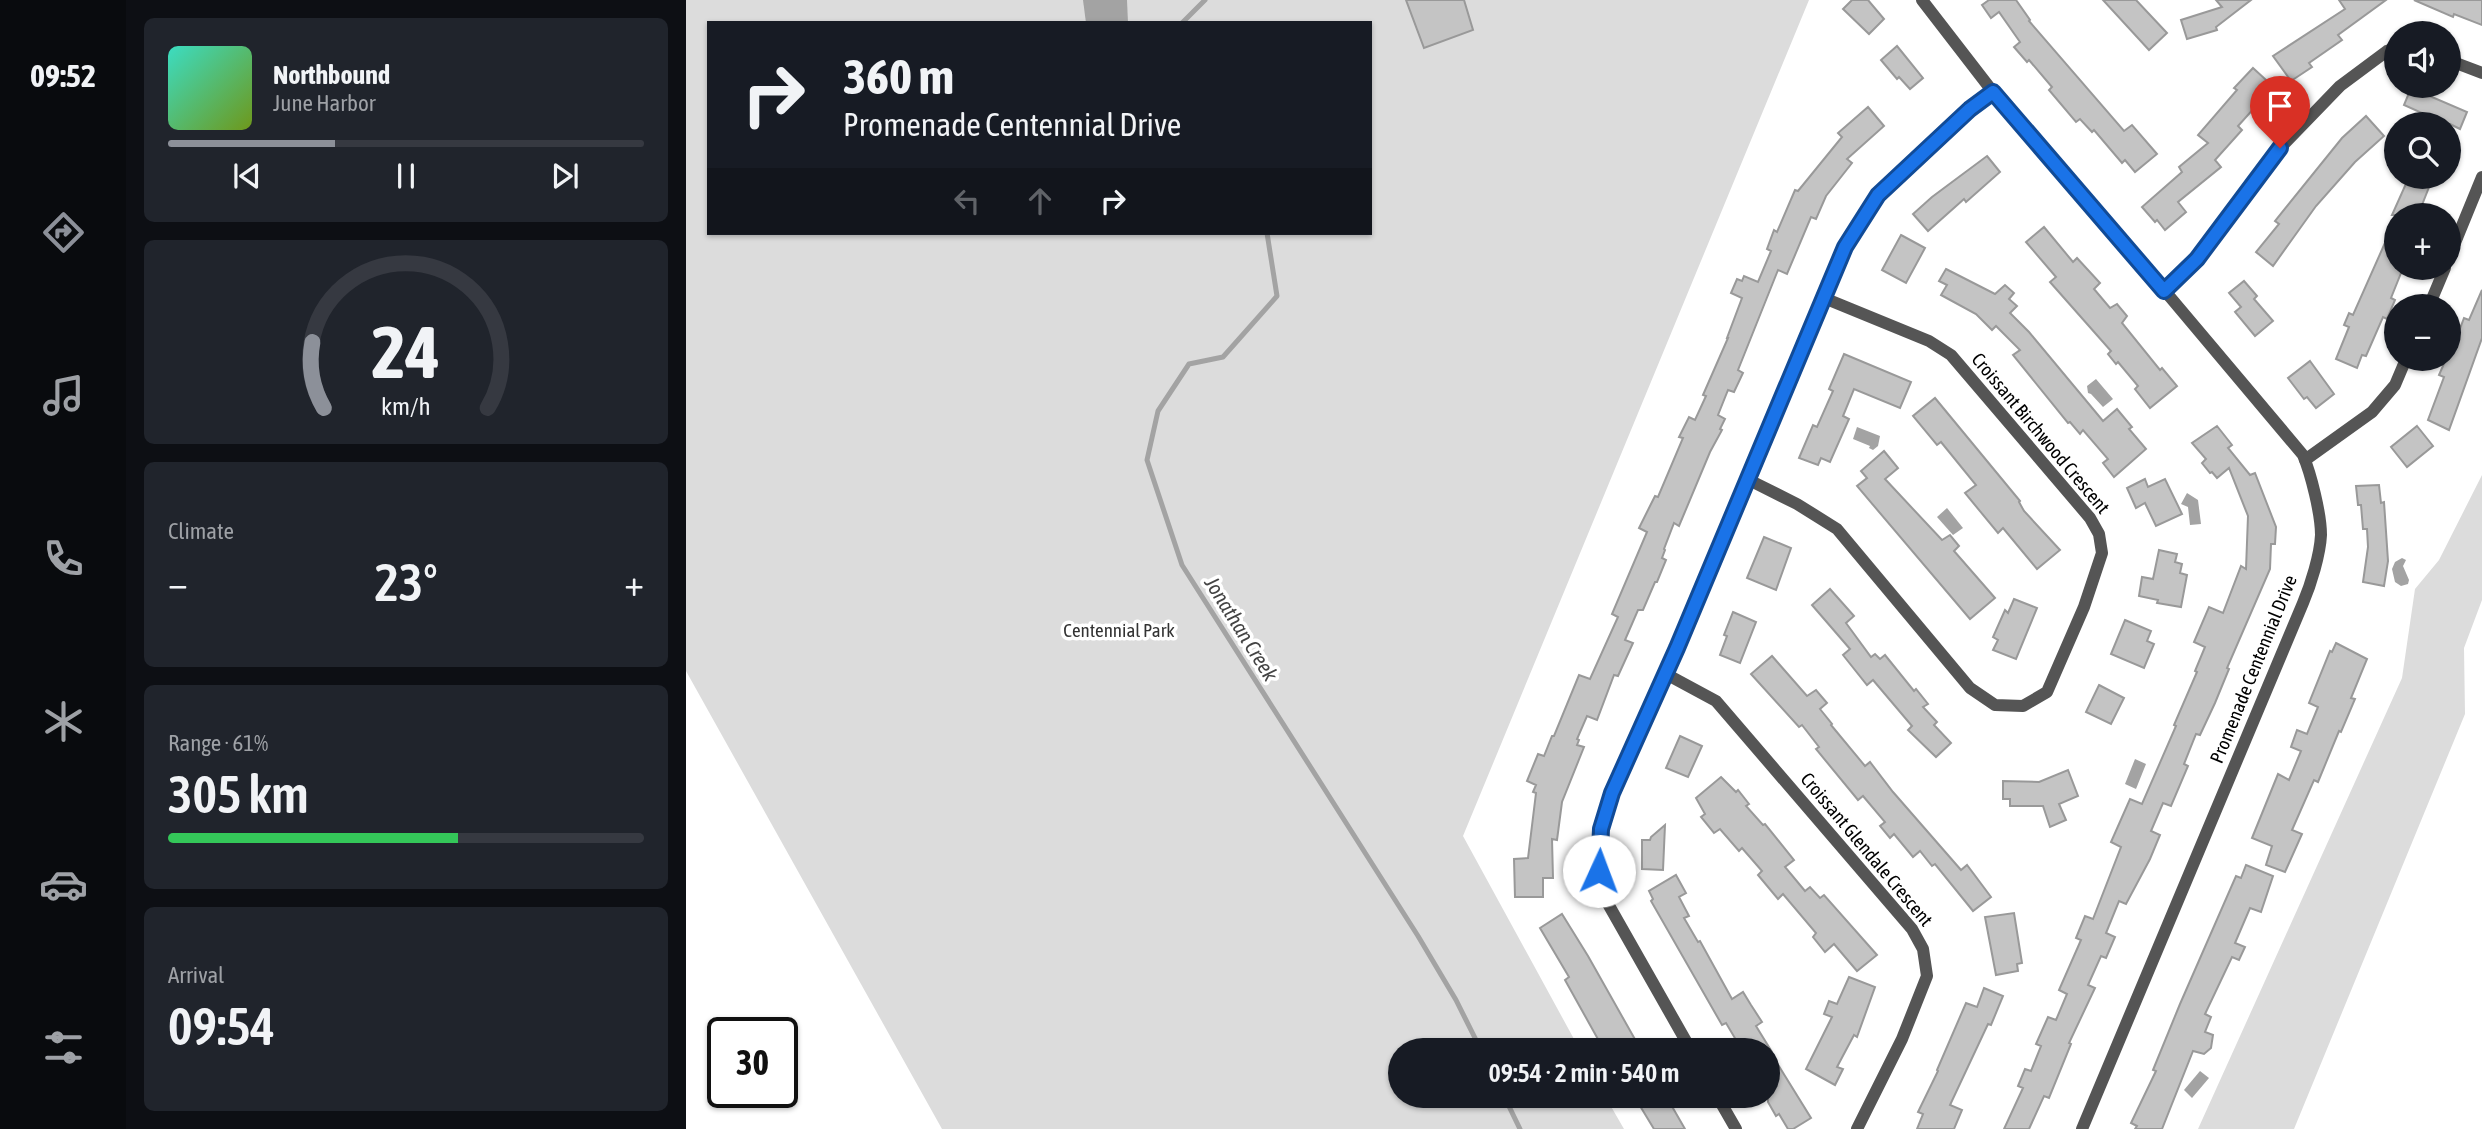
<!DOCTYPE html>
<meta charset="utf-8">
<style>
body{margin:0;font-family:"Asap Condensed",sans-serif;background:#20242c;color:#f1f3f6;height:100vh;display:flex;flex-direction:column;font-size:26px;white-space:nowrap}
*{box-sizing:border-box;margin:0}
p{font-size:23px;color:#9ea1a6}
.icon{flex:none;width:38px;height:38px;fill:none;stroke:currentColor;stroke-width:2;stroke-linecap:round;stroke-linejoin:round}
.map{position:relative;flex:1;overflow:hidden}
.drawer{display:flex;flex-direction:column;gap:18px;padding:18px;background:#0d0f14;width:560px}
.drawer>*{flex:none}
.hud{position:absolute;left:21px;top:21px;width:665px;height:214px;border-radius:0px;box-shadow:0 2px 5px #0004;background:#171b24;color:#f1f3f6;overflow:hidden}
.fabs{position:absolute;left:1698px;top:21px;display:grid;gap:14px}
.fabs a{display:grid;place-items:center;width:77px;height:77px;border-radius:50%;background:#171b24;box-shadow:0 2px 5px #0004;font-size:35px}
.speed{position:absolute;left:21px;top:1017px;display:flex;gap:14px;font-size:35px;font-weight:700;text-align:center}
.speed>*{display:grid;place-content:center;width:91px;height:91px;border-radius:50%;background:#171b24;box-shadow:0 2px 5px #0004;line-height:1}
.speed .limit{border:4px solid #111;border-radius:10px;background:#fff;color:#111}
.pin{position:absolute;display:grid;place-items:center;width:60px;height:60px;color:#fff;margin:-72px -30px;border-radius:50% 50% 50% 0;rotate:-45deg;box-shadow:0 0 7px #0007}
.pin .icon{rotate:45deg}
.me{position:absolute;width:77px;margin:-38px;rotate:2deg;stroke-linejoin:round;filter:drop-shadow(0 0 5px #0008)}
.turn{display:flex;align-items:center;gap:24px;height:147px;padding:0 21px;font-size:32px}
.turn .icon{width:91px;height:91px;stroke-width:2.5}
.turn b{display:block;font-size:49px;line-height:60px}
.lanes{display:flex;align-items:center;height:66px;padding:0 21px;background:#0003;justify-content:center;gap:35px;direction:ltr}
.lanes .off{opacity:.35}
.big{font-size:52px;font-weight:600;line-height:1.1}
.drawer .card{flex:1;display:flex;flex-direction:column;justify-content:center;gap:10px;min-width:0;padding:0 24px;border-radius:10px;background:#20242c}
.drawer .dial{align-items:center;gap:0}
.dial svg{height:182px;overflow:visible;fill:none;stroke:#363941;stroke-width:7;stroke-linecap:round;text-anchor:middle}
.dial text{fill:#f1f3f6;stroke:none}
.song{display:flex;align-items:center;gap:21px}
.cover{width:84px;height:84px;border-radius:10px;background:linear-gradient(135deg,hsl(170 70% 55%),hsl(80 70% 35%))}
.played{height:7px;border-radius:4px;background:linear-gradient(90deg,#8c9099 35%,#363941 35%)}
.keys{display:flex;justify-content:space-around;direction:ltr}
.heat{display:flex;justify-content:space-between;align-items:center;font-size:38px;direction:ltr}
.charge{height:10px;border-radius:5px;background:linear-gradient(90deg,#34c759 61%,#363941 0)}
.trip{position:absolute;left:702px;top:1038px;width:392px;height:70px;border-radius:35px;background:#171b24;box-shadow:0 2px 5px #0004;font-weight:600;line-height:70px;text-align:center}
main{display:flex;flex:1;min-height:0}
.tab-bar{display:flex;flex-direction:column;width:126px;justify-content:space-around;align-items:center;background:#090b0e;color:#9ea1a6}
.tab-bar .icon{width:49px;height:49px}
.tab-bar .on{color:#8c9099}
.tab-bar b{font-size:32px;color:#f1f3f6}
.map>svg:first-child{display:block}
.green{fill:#dcdcdc;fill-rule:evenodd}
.water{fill:#a3a3a3}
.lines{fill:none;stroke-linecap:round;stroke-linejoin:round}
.stream{stroke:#a3a3a3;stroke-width:5}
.building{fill:#c4c4c4;stroke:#999;stroke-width:2}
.street{stroke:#555;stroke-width:12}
.route-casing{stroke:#114b97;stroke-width:18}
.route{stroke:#1a73e8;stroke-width:12}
.labels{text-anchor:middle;stroke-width:7;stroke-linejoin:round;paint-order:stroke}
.street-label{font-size:19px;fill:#000;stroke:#fff}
.park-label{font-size:19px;fill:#333;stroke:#fff}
.water-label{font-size:21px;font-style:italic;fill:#444;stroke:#fff}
</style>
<main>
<nav class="tab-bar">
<b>09:52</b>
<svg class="icon on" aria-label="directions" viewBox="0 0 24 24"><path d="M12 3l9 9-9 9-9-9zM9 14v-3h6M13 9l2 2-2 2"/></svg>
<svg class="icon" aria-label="music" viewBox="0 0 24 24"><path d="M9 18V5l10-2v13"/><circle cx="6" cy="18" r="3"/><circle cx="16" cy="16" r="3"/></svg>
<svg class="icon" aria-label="phone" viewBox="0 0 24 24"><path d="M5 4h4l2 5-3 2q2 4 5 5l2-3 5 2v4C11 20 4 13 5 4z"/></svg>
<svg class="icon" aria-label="climate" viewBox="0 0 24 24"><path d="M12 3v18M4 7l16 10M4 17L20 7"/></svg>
<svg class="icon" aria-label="car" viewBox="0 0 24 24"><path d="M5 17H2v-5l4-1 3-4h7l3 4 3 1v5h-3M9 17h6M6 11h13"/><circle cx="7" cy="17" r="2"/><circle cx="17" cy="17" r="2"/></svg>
<svg class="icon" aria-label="filters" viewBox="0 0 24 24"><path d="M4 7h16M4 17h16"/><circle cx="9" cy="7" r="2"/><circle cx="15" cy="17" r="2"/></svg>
</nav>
<section class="drawer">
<div class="card">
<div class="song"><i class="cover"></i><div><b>Northbound</b><p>June Harbor</p></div></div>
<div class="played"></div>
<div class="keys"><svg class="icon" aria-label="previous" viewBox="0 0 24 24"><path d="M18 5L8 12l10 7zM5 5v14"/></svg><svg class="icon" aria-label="pause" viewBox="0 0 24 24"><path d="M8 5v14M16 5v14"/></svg><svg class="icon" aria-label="next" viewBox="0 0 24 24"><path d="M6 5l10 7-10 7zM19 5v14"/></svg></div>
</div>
<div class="card dial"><svg viewBox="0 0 100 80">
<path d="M14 69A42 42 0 1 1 86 69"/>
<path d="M14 69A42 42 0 0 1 9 40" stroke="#8c9099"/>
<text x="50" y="56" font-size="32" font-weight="700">24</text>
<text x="50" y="72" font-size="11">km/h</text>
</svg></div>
<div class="card"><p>Climate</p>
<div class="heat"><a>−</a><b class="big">23°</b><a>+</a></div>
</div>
<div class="card"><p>Range · 61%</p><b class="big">305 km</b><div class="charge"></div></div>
<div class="card"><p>Arrival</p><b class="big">09:54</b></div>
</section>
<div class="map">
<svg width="1796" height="1129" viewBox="0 0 1796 1129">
<rect width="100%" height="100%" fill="#fff"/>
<g class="green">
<path d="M0,0H1123L777,836L894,1050H714V1096H919L938,1129H256L0,671ZM23,23H684V233H23Z"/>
<path d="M1796,475V600L1778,648L1779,714L1608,1129H1512L1716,678L1729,589L1753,560Z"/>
</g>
<g class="water">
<path d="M397,0H441L442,23H400Z"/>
<path d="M1410,379L1427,399L1417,407L1405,394L1402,393L1401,386Z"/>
<path d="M1171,427L1194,436L1192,446L1187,450L1183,448L1184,446L1167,439Z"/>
<path d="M1501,493L1512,500L1515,524L1504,525L1502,507L1495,504Z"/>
<path d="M1261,508L1277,528L1267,535L1251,517Z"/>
<path d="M1716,558L1720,560L1717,566L1723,580L1722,584L1715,586L1709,582L1706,569L1709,562Z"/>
<path d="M1449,759L1460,764L1450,789L1439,784Z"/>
<path d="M1514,1071L1523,1078L1506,1098L1498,1090Z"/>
</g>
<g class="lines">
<g class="stream">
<path d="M496,23L519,0"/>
<path d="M581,233L591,296L537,357L503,364L472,411L461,460L496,565L732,936L770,1000L795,1050"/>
<path d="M818,1096L834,1129"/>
</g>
</g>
<g class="building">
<path d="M720,0H778L787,30L738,48Z"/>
<path d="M1166,0H1182L1198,19L1183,34L1157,9Z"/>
<path d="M1303,0H1330L1344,20L1343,21L1438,131L1446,125L1471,154L1449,172L1439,160L1436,163L1408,130L1406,132L1394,119L1390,122L1363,90L1366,87L1343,60L1341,62L1328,47L1334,42L1313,12L1305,18L1296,5Z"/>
<path d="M1417,0H1450L1481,33L1463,50Z"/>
<path d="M1530,0H1565L1530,27L1531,30L1501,39L1495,20L1536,7Z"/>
<path d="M1653,0H1700L1652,35L1656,40L1623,63L1626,67L1605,81L1587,56L1659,9Z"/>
<path d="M1728,0H1796V25L1768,14L1767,17Z"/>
<path d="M1211,46L1237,78L1224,89L1213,77L1211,79L1195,60Z"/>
<path d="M1567,68L1591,90L1573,109L1570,106L1552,126L1556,130L1529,160L1535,167L1492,202L1500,212L1479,230L1471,220L1469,222L1456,207L1496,172L1493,167L1522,143L1512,135L1551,90L1548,88Z"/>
<path d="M1725,88L1781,112L1774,129L1764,124H1731L1736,113L1718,105Z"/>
<path d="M1182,107L1198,126L1161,159L1166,163L1140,196L1130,219L1125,217L1101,274L1092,270L1052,370L1057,373L1048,392L1042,390L1032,415L1039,419L1034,429L1036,430L1024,452L993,526L988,523L978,549L979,550L976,558L980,560L971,582H969L957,610H952L939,640L947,643L932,676L928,675L911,720L901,716L891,739L893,740L891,745L898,747L876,802L871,840L866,839L867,878H857V897H829L828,859L842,858L850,793L847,792L850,785L841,781L852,754L858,756L866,736H868L893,675L904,679L932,617L926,614L961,532L953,528L969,496L972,497L997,438L993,437L1003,417L1009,420L1020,396L1017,395L1042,338H1041L1056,298L1045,293L1051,279L1056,281L1058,276L1072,282L1085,251L1081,249L1088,230L1091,232L1109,190L1112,191L1156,137L1152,133Z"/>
<path d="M1680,116L1698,136L1669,162L1630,206L1587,266L1570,252L1593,224L1589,221L1656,138Z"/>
<path d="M1301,156L1314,172L1280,202L1278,199L1242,231L1227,214L1246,197Z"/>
<path d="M1723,177H1747L1732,215H1706Z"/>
<path d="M1710,218V268H1717L1705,298L1709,300L1701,319L1697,317L1680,356L1676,355L1671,368L1650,359L1663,327L1658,325L1663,313L1667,315Z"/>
<path d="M1358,227L1387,262L1391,258L1414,283L1408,289L1424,308L1431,304L1441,316L1436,323L1474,370L1476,368L1491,386L1464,408L1449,389L1452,386L1432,362L1430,364L1422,354L1425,351L1364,282L1370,277L1340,242Z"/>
<path d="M1215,235L1239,248L1220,283L1196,270Z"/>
<path d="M1260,269L1309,294L1319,285L1328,293L1323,299L1331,306L1324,313L1343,332L1417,421L1431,409L1446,427L1443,429L1460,449L1428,477L1417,463L1422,459L1397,430L1394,434L1384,422L1382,423L1327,355L1334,350L1310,326L1306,330L1290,314L1255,295L1261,285L1253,281Z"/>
<path d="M1558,281L1571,296L1568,299L1587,321L1569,336L1549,312L1555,307L1543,293Z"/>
<path d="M1796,290V338L1763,430L1742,420L1758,377L1753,375L1760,359H1762L1765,346L1767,347L1778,318L1783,320Z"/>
<path d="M1158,354L1225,382L1214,408L1168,389L1157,416L1163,419L1144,462L1135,458L1132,465L1113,458L1127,425L1131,427L1147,391L1143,389Z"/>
<path d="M1624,361L1648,394L1630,408L1621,397L1618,399L1602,378Z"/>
<path d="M1249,398L1334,501L1333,502L1338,511L1374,550L1351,569L1317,528L1312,533L1279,493L1290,485L1255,442L1251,445L1227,416Z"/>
<path d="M1531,426L1546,445L1542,448L1564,475L1569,473L1590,527L1589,544H1585L1584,569L1541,668L1543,669L1529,703L1514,735L1510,734L1498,764L1502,766L1485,806L1477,803L1465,831L1474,835L1464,859L1440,904L1433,901L1420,933L1429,937L1420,958L1415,956L1402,985L1409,988L1383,1043L1385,1044L1363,1098L1358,1096L1343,1129H1318L1337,1088L1332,1086L1339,1069L1345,1071L1355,1046L1350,1044L1362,1017L1370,1020L1381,994L1373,990L1395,940L1390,938L1399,916L1407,919L1435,847L1425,842L1433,824L1444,799L1456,804L1490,726L1488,725L1511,672L1509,671L1519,647L1508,642L1523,607L1537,613L1555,566L1560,569L1562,516L1543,468L1531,478L1526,472L1524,473L1516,463L1520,459L1506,443Z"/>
<path d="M1731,426L1747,446L1721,467L1705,447Z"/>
<path d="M1198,451L1212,468L1199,479L1256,540L1264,535L1273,546L1268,551L1309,598L1284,619L1171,486L1181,478L1175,471Z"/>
<path d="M1459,479L1462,487L1479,479L1496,514L1470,526L1459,503L1450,508L1441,488Z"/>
<path d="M1693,485L1695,503L1698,502L1702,561L1698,586L1677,582L1682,547L1681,529H1677L1675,505H1672L1670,486Z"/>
<path d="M1078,537L1105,548L1090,590L1061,578Z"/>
<path d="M1473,550L1491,554L1489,562L1496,564L1494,573L1501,575L1495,607L1471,603L1472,600L1453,596L1456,577L1467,579Z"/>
<path d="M1144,589L1168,616L1160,623L1185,657L1189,654L1194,659L1199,655L1228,691L1230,689L1242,704L1237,707L1251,722L1248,725L1265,743L1250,757L1222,730L1226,726L1187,680L1181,685L1157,655L1164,649L1126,605Z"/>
<path d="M1328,599L1351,608L1330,659L1307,650L1312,640L1307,637L1319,610L1322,613Z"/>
<path d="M1047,612L1070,622L1054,663L1034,655L1041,636L1038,635Z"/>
<path d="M1439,620L1465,631L1461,641L1468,644L1458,668L1425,654Z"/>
<path d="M1650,643L1681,659L1665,698L1669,699L1655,732L1653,731L1632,782L1628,780L1606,830L1616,834L1599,872L1580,865L1586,846L1566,838L1592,774L1603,780L1615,751L1605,747L1611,730L1621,734L1632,707L1623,703L1644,651L1646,652Z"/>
<path d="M1086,656L1121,696L1130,690L1141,703L1134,709L1146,724L1145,725L1179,766L1184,762L1207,792L1275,870L1281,865L1305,897L1287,911L1249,864L1246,866L1234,851L1227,857L1208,834L1204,838L1194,826L1199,822L1177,796L1172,800L1130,749L1133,747L1116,725L1113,727L1065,674Z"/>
<path d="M1413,685L1438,698L1425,724L1400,712Z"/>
<path d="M994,736L1016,746L1002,777L980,768Z"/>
<path d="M1382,770L1392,796L1373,804L1380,820L1364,827L1357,806H1324V799H1317V781L1353,782Z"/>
<path d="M1035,777L1050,792L1052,790L1063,804L1060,806L1077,825L1079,824L1108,860L1099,867L1119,891L1124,887L1134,898L1138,895L1191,955L1171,971L1148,944L1139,952L1127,937L1130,933L1097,894L1092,899L1072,875L1076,871L1056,848L1053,851L1034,829L1028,833L1015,817L1019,814L1010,798Z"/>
<path d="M979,825L977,870L956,869V840H964L965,837Z"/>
<path d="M1560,865L1587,876L1575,912L1564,908L1549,943L1559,947L1553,960L1546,957L1519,1014L1525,1017L1519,1032L1527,1035L1525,1048L1518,1054L1507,1051L1476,1129H1449L1451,1126L1445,1123L1470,1071L1467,1070L1494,1004L1550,876L1555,878Z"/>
<path d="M990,875L1000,893L993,897L1003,916L998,918L1012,942L1014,941L1046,999L1057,992L1065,1005L1076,1022L1070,1026L1086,1052L1083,1050L1125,1118L1107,1129H1102L1093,1114L1090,1116L1082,1102V1050H1056L1040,1023L1036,1025L965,901L967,899L963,891Z"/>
<path d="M1328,913L1336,963L1331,964L1332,971L1310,975L1299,917Z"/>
<path d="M876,914L902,956L955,1050H918L879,980L883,977L854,928Z"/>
<path d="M1163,977L1189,987L1171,1037L1168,1035L1151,1067L1157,1069L1149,1085L1120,1069L1146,1017L1138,1014L1143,1001L1151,1004Z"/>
<path d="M1298,988L1317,996L1305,1025L1302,1024L1264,1105L1276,1110L1268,1129H1231L1237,1114L1232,1112L1252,1071L1251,1070L1280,1003L1291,1007Z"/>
<path d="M948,1096H980L999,1129H968Z"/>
</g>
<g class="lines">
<g class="street">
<path d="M1236,0L1307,92L1371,169L1484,297L1617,455C1625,474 1635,514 1635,535C1634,555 1625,584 1617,603L1396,1129"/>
<path d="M1762,60L1796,73"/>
<path d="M1762,260L1796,177"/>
<path d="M1478,291L1511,259L1594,148L1654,86L1701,51L1710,48"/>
<path d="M1743,306L1759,268"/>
<path d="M1619,460L1686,412L1709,385L1720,359"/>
<path d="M1063,480L1111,504L1151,529L1284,688L1309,705L1337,706L1361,692L1398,607L1416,553L1413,534L1404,518L1265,355L1243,341L1138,298"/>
<path d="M980,674L1030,701L1226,929L1237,949L1241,976L1216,1039L1171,1129"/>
<path d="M1005,1050L921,902L913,871L915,829L926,793L980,674L1159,247L1192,195L1284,109L1307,92"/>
<path d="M1031,1096L1050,1129"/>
</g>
</g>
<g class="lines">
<defs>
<path id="route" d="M913,871L915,829L926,793L991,648L1159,247L1192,195L1284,109L1307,92L1478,291L1511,259L1594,148"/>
</defs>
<use href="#route" class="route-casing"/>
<use href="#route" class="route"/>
</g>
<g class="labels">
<g class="street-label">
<text transform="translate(1355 433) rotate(50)" y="7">Croissant Birchwood Crescent</text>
<text transform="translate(1567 669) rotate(-68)" y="7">Promenade Centennial Drive</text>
<text transform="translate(1181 849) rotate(50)" y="7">Croissant Glendale Crescent</text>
</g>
<g class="park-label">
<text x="433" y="637">Centennial Park</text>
</g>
<g class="water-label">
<text transform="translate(555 629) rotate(58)" y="7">Jonathan Creek</text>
</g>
</g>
</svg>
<div class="fabs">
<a><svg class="icon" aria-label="sound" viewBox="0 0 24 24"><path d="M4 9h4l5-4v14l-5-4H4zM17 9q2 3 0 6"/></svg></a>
<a><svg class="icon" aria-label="search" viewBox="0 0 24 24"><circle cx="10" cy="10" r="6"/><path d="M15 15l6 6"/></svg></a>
<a>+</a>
<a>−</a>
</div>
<div class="speed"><div class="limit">30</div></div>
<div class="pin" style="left:1594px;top:148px;background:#d93025"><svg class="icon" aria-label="arrive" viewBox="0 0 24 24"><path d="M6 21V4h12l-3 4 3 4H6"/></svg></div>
<svg class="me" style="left:913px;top:871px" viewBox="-20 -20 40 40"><circle r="19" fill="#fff"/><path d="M0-13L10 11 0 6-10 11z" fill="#1a73e8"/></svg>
<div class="trip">09:54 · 2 min · 540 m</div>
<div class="hud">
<div class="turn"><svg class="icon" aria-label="right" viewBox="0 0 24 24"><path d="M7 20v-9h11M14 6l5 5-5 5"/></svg><div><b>360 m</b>Promenade Centennial Drive</div></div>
<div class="lanes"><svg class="icon off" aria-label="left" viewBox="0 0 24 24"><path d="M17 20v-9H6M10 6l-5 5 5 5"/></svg><svg class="icon off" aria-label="ahead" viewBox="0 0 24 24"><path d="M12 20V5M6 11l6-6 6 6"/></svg><svg class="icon" aria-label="right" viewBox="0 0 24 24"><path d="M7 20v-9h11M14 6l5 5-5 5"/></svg></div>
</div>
</div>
</main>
